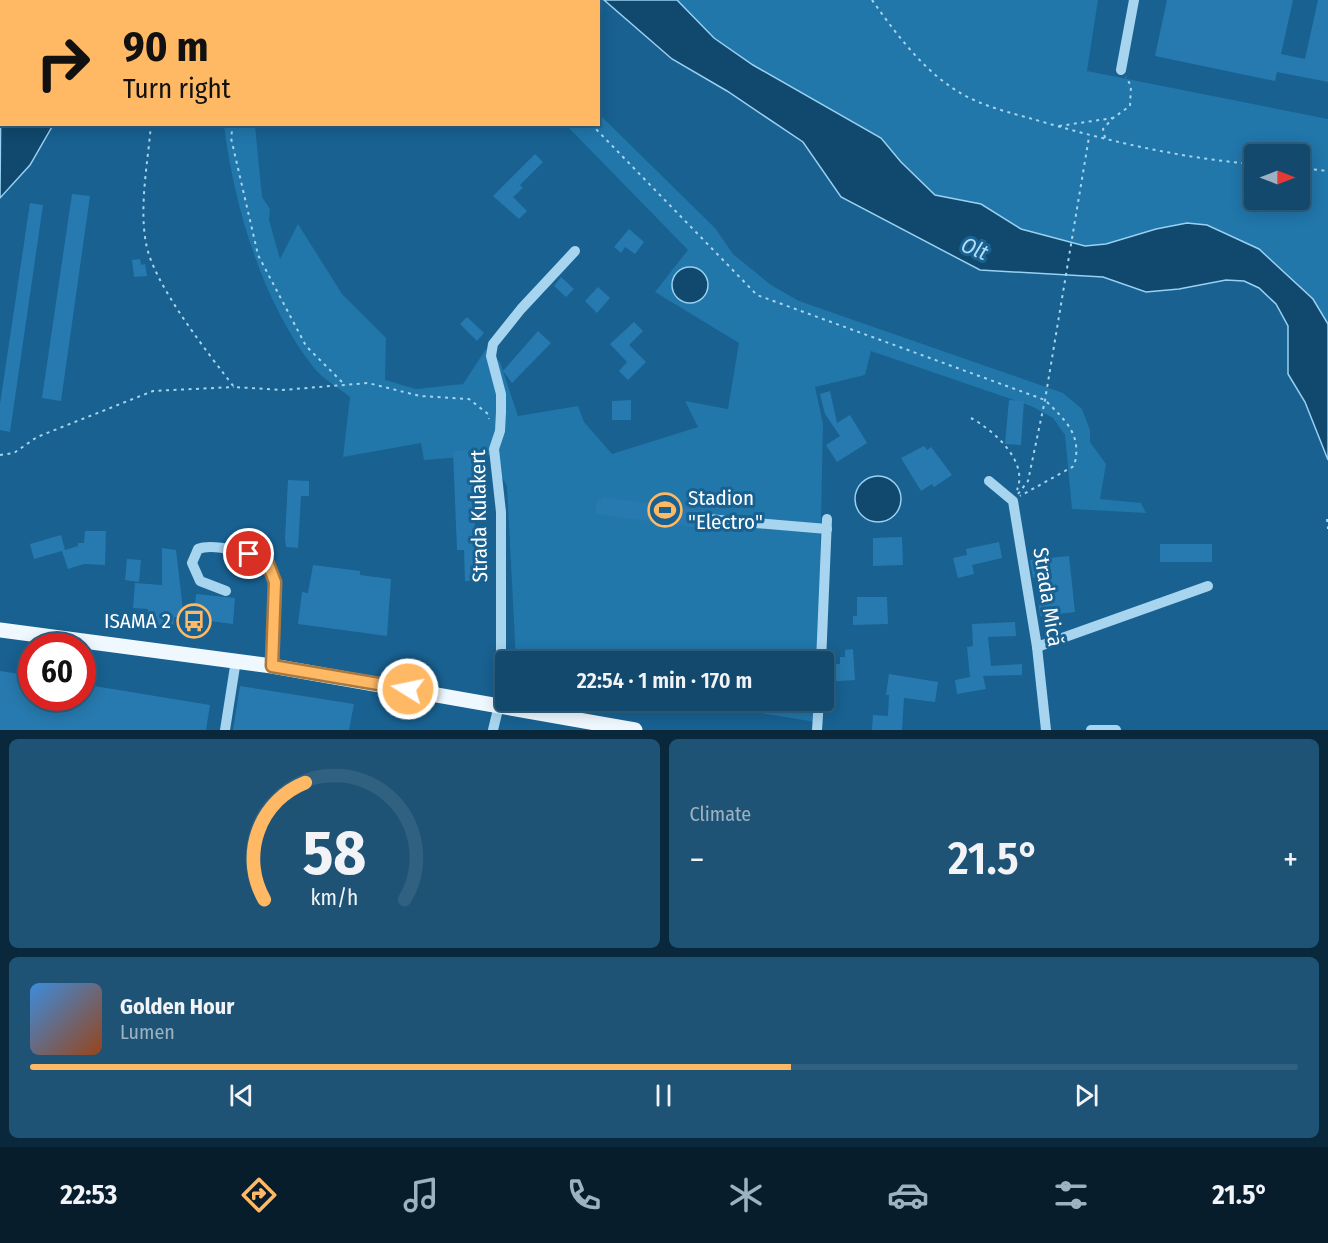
<!DOCTYPE html>
<meta charset="utf-8">
<style>
body{margin:0;font-family:"Fira Sans Condensed",sans-serif;background:#1f5375;color:#f1f3f6;height:100vh;display:flex;flex-direction:column;font-size:22px;white-space:nowrap}
*{box-sizing:border-box;margin:0}
p{font-size:20px;color:#9cb2c2}
.icon{flex:none;width:33px;height:33px;fill:none;stroke:currentColor;stroke-width:2;stroke-linecap:round;stroke-linejoin:round}
.map{position:relative;height:730px;overflow:hidden}
.panel{display:flex;flex-direction:column;gap:9px;padding:9px;background:#0a283c;flex:1}
.panel>*{flex:none}
.top-card{position:absolute;left:0px;top:0px;width:600px;height:126px;box-shadow:0 3px 15px #0003,0 0 0 2px #316180;background:#ffb965;color:#111;overflow:hidden}
.needle{width:39px;rotate:90deg}
.buttons{position:absolute;left:1244px;top:144px;display:grid;gap:12px}
.buttons a{display:grid;place-items:center;width:66px;height:66px;border-radius:6px;background:#12496d;box-shadow:0 3px 15px #0003,0 0 0 2px #316180;font-size:30px}
.speed{position:absolute;left:18px;top:633px;display:flex;gap:12px;font-size:30px;font-weight:700;text-align:center}
.speed>*{display:grid;place-content:center;width:78px;height:78px;border-radius:50%;background:#12496d;box-shadow:0 3px 15px #0003,0 0 0 2px #316180;line-height:1}
.speed .limit{border:9px solid #d22;background:#fff;color:#111}
.pin{position:absolute;display:grid;place-items:center;width:51px;height:51px;color:#fff;margin:-26px;border:3px solid #fff;border-radius:50%;box-shadow:0 2px 6px #0007}
.me{position:absolute;width:66px;margin:-33px;rotate:280deg;stroke-linejoin:round;filter:drop-shadow(0 0 4px #0008)}
.turn{display:flex;align-items:center;gap:21px;height:126px;padding:0 24px;font-size:27px}
.turn .icon{width:78px;height:78px;stroke-width:2.5}
.turn b{display:block;font-size:42px;line-height:51px}
.big{font-size:45px;font-weight:600;line-height:1.1}
.panel .card{flex:1;display:flex;flex-direction:column;justify-content:center;gap:9px;min-width:0;padding:0 21px;border-radius:9px;background:#1f5375}
.panel .dial{align-items:center;gap:0}
.dial svg{height:156px;overflow:visible;fill:none;stroke:#316180;stroke-width:7;stroke-linecap:round;text-anchor:middle}
.dial text{fill:#f1f3f6;stroke:none}
.song{display:flex;align-items:center;gap:18px}
.cover{width:72px;height:72px;border-radius:9px;background:linear-gradient(135deg,hsl(210 70% 55%),hsl(20 70% 35%))}
.played{height:6px;border-radius:3px;background:linear-gradient(90deg,#ffb965 60%,#316180 60%)}
.keys{display:flex;justify-content:space-around;direction:ltr}
.heat{display:flex;justify-content:space-between;align-items:center;font-size:33px;direction:ltr}
.panel .tiles{flex:1;display:grid;gap:9px;grid-template-columns:1fr 1fr}
.card:last-child{grid-column:span 2}
.trip{position:absolute;left:495px;top:651px;width:339px;height:60px;border-radius:6px;background:#12496d;box-shadow:0 3px 15px #0003,0 0 0 2px #316180;font-weight:600;line-height:60px;text-align:center}
.dock{display:flex;height:96px;justify-content:space-around;align-items:center;background:#071d2c;color:#9cb2c2}
.dock .icon{width:42px;height:42px}
.dock .on{color:#ffb965}
.dock b{font-size:27px;color:#f1f3f6}
.map>svg:first-child{display:block}
.green{fill:#2176aa;fill-rule:evenodd}
.water{fill:#10486e;stroke:#99d1f2;stroke-width:1.5}
.building{fill:#277aaf}
.lines{fill:none;stroke-linecap:round;stroke-linejoin:round}
.path{stroke:#a7d4ef;stroke-width:2;stroke-dasharray:3 4.5;stroke-linecap:butt}
.minor{stroke:#a7d4ef;stroke-width:10}
.major{stroke:#eff8ff;stroke-width:15}
.route-casing{stroke:#a67842;stroke-width:15}
.route{stroke:#ffb965;stroke-width:10}
.labels{text-anchor:middle;stroke-width:6;stroke-linejoin:round;paint-order:stroke}
.poi-label{font-size:21px;fill:#fff;stroke:#186191;text-anchor:start}
.street-label{font-size:21px;fill:#fff;stroke:#186191}
.water-label{font-size:22px;font-style:italic;fill:#b3ddf6;stroke:#186191}
</style>
<div class="map">
<svg width="1328" height="730" viewBox="0 0 1328 730">
<rect width="100%" height="100%" fill="#186191"/>
<g class="green">
<path d="M677,0H1098L1087,71L1328,119V324L1312,299L1259,249L1207,225L1187,223L1156,229L1106,244L1085,246L1021,229L981,204L935,195L901,162L881,138L753,65L714,38ZM1254,154H1299V200H1254Z"/>
<path d="M599,114L715,228L733,254L771,285L799,301L1063,393L1082,409L1090,430V442L1106,464L1100,499L1141,503L1146,513L1072,509L1065,435L1053,418L1031,406L871,351L865,375L815,387L823,424L818,661H516L507,486L489,455L424,460L421,443L343,457L350,397C339,388 323,379 314,368C262,302 234,206 224,125H255L262,197L270,209L269,220L280,259L298,224L342,294L386,338L385,380L416,389L463,384L486,349L500,362L518,416L578,406L584,422L612,454L698,427L685,401L728,409L739,343L655,292L688,250L566,125L598,124Z"/>
<path d="M686,701H817L816,722Z"/>
</g>
<g class="water">
<path d="M604,0H677L714,38L753,65L881,138L901,162L935,195L981,204L1021,229L1085,246L1106,244L1156,229L1187,223L1207,225L1259,249L1313,299L1328,324V460L1305,402L1288,374V326L1276,304L1259,288L1244,281L1226,280L1179,289L1146,292L1103,277L980,270L841,197L803,142L727,91L672,59Z"/>
<path d="M1,77L2,124L53,125L30,165L0,198Z"/>
<circle cx="690" cy="285" r="18"/>
<circle cx="878" cy="499" r="23"/>
</g>
<g class="building">
<path d="M1167,0H1293L1281,54L1305,59L1318,0H1328V82L1277,72L1275,81L1155,56Z"/>
<path d="M535,154L543,162L520,185L523,188L513,197L527,211L519,219L493,196Z"/>
<path d="M72,194L90,196L61,401L42,398Z"/>
<path d="M30,203L43,205L10,432L0,430V404Z"/>
<path d="M629,229L644,242L635,254L625,247L621,253L614,247Z"/>
<path d="M140,259L141,265L145,264L147,276L134,277L132,260Z"/>
<path d="M561,277L574,289L566,297L554,286Z"/>
<path d="M598,287L610,298L597,313L585,301Z"/>
<path d="M467,317L484,333L477,341L460,324Z"/>
<path d="M634,322L643,331L629,345L646,362L628,380L619,371L627,362L610,344Z"/>
<path d="M538,331L551,343L512,383L503,371Z"/>
<path d="M830,391L837,423L850,415L867,443L837,462L826,445L840,436L825,414L820,394Z"/>
<path d="M631,400V420H612V401Z"/>
<path d="M1009,400L1024,401L1021,445L1005,444Z"/>
<path d="M924,446L927,450L931,447L952,475L934,487L932,484L921,491L901,458Z"/>
<path d="M476,450L478,505H474L475,532H483L485,580L465,581L464,550H457L453,451Z"/>
<path d="M288,480L309,481V496H301L298,548L286,547L285,539Z"/>
<path d="M603,497L699,510V513H703L701,519L703,524L698,523V528L595,514L597,500H602Z"/>
<path d="M85,531H106L105,565L84,564L68,569L62,551L34,559L30,544L61,535L65,550L78,546V543H84Z"/>
<path d="M902,537L903,565L873,566V538Z"/>
<path d="M999,542L1002,558L972,565L974,574L958,578L953,558L967,555L966,549Z"/>
<rect x="1160" y="544" width="52" height="18"/>
<path d="M162,548L176,550L184,618L174,617L173,628L146,625L148,609L133,608L135,583L162,585Z"/>
<path d="M1069,556L1075,612L1040,616L1036,578H1033L1030,560Z"/>
<path d="M127,559L141,560L139,582L125,580Z"/>
<path d="M313,565L360,571V575L391,579L387,636L298,624L302,592L308,593Z"/>
<path d="M196,594L235,598L233,624L194,619Z"/>
<path d="M857,597H887L888,624L853,625V616H857Z"/>
<path d="M1015,622L1016,636L988,637L991,666L1022,664V675L983,676L986,689L957,694L955,680L970,677L967,647L973,646L972,624Z"/>
<path d="M853,649L855,680L826,682L825,668L828,665L840,664V657H845V650Z"/>
<path d="M0,671L32,676V698H82V684L210,705L206,730H0Z"/>
<path d="M889,674L938,682L935,702L904,698L902,730H872L873,715L888,716L889,695H886Z"/>
<path d="M240,686L354,704L349,730H233Z"/>
</g>
<g class="lines">
<g class="path">
<path d="M465,0L467,2"/>
<path d="M872,0C894,31 920,66 951,87C976,105 1008,112 1036,120C1108,141 1179,158 1254,164"/>
<path d="M135,2V0"/>
<path d="M281,2L282,0"/>
<path d="M151,124C148,162 139,206 146,243C153,284 208,353 234,387L282,390L368,383L420,396L469,399L488,414L489,419"/>
<path d="M233,124L231,138L258,255L306,346L345,385"/>
<path d="M591,124L757,295L1045,400C1065,420 1083,435 1074,466L1020,496"/>
<path d="M1059,126L1113,118"/>
<path d="M1105,138L1103,129L1113,118L1130,106L1131,86L1126,77"/>
<path d="M1299,168L1328,171"/>
<path d="M971,418C993,430 1029,461 1017,490"/>
<path d="M0,455L14,453L37,437L153,391L234,387"/>
<path d="M1018,494L1028,481L1045,400L1089,137"/>
<path d="M1327,519L1328,529"/>
</g>
<g class="minor">
<path d="M1121,70L1134,0"/>
<path d="M989,481L1013,501L1037,647L1046,730"/>
<path d="M708,519L827,529"/>
<path d="M226,591L200,581L192,563L198,549C213,543 255,553 268,564L275,582L272,666"/>
<path d="M1037,647L1208,586"/>
<path d="M821,662L827,519"/>
<path d="M225,730L236,660"/>
<path d="M493,730L499,705L501,655V512L494,449L500,431L501,412V394L491,356L493,344L521,309L575,251"/>
<path d="M817,730L819,700"/>
<path d="M1091,730H1116"/>
</g>
<path class="major" d="M0,630L272,666L635,730"/>
</g>
<g class="lines">
<defs>
<path id="route" d="M249,554L268,564L275,582L272,666L408,689"/>
</defs>
<use href="#route" class="route-casing"/>
<use href="#route" class="route"/>
</g>
<defs>
<symbol id="stadium-ring" viewBox="-11 -11 22 22"><circle r="9.5" fill="#186191" stroke="#ffb965" stroke-width="1.5"/><path d="M0-5a6.5 5 0 1 0 0 10a6.5 5 0 1 0 0-10ZM-3.5-1.8h7v3.6h-7Z" fill="#ffb965"/></symbol>
<symbol id="bus-ring" viewBox="-11 -11 22 22"><circle r="9.5" fill="#186191" stroke="#ffb965" stroke-width="1.5"/><path d="M-5-6H5V4H4V6H2V4H-2V6H-4V4H-5ZM-3.5-4V0h7V-4ZM-3.5 1.2v1.5H-2V1.2ZM2 1.2v1.5H3.5V1.2Z" fill="#ffb965"/></symbol>
</defs>
<g fill-rule="evenodd">
<use href="#stadium-ring" x="646" y="491" width="38" height="38"/>
<use href="#bus-ring" x="175" y="602" width="38" height="38"/>
</g>
<g class="labels">
<g class="poi-label">
<text x="688" y="505">Stadion<tspan x="688" dy="24">"Electro"</tspan></text>
<text x="171" y="628" text-anchor="end">ISAMA 2</text>
</g>
<g class="street-label">
<text transform="translate(479 516) rotate(-91)" y="7">Strada Kulakert</text>
<text transform="translate(1048 597) rotate(81)" y="7">Strada Mică</text>
</g>
<g class="water-label">
<text transform="translate(975 248) rotate(23)" y="8">Olt</text>
</g>
</g>
</svg>
<div class="buttons">
<a><svg class="needle" viewBox="-14 -14 28 28"><path d="M0-13l5 13h-10z" fill="#e53935"/><path d="M0 13l5-13h-10z" fill="#9cb2c2"/></svg></a>
</div>
<div class="speed"><div class="limit">60</div></div>
<div class="pin" style="left:249px;top:554px;background:#d93025"><svg class="icon" aria-label="arrive" viewBox="0 0 24 24"><path d="M6 21V4h12l-3 4 3 4H6"/></svg></div>
<svg class="me" style="left:408px;top:689px" viewBox="-20 -20 40 40"><circle r="17" fill="#ffb965" stroke="#fff" stroke-width="3"/><path d="M0-11L8 9 0 5-8 9z" fill="#fff"/></svg>
<div class="trip">22:54 · 1 min · 170 m</div>
<div class="top-card">
<div class="turn"><svg class="icon" aria-label="right" viewBox="0 0 24 24"><path d="M7 20v-9h11M14 6l5 5-5 5"/></svg><div><b>90 m</b>Turn right</div></div>
</div>
</div>
<section class="panel">
<div class="tiles">
<div class="card dial"><svg viewBox="0 0 100 80">
<path d="M14 69A42 42 0 1 1 86 69"/>
<path d="M14 69A42 42 0 0 1 35 9" stroke="#ffb965"/>
<text x="50" y="56" font-size="32" font-weight="700">58</text>
<text x="50" y="72" font-size="11">km/h</text>
</svg></div>
<div class="card"><p>Climate</p>
<div class="heat"><a>−</a><b class="big">21.5°</b><a>+</a></div>
</div>
<div class="card">
<div class="song"><i class="cover"></i><div><b>Golden Hour</b><p>Lumen</p></div></div>
<div class="played"></div>
<div class="keys"><svg class="icon" aria-label="previous" viewBox="0 0 24 24"><path d="M18 5L8 12l10 7zM5 5v14"/></svg><svg class="icon" aria-label="pause" viewBox="0 0 24 24"><path d="M8 5v14M16 5v14"/></svg><svg class="icon" aria-label="next" viewBox="0 0 24 24"><path d="M6 5l10 7-10 7zM19 5v14"/></svg></div>
</div>
</div>
</section>
<nav class="dock">
<b>22:53</b>
<svg class="icon on" aria-label="directions" viewBox="0 0 24 24"><path d="M12 3l9 9-9 9-9-9zM9 14v-3h6M13 9l2 2-2 2"/></svg>
<svg class="icon" aria-label="music" viewBox="0 0 24 24"><path d="M9 18V5l10-2v13"/><circle cx="6" cy="18" r="3"/><circle cx="16" cy="16" r="3"/></svg>
<svg class="icon" aria-label="phone" viewBox="0 0 24 24"><path d="M5 4h4l2 5-3 2q2 4 5 5l2-3 5 2v4C11 20 4 13 5 4z"/></svg>
<svg class="icon" aria-label="climate" viewBox="0 0 24 24"><path d="M12 3v18M4 7l16 10M4 17L20 7"/></svg>
<svg class="icon" aria-label="car" viewBox="0 0 24 24"><path d="M5 17H2v-5l4-1 3-4h7l3 4 3 1v5h-3M9 17h6M6 11h13"/><circle cx="7" cy="17" r="2"/><circle cx="17" cy="17" r="2"/></svg>
<svg class="icon" aria-label="filters" viewBox="0 0 24 24"><path d="M4 7h16M4 17h16"/><circle cx="9" cy="7" r="2"/><circle cx="15" cy="17" r="2"/></svg>
<b>21.5°</b>
</nav>
